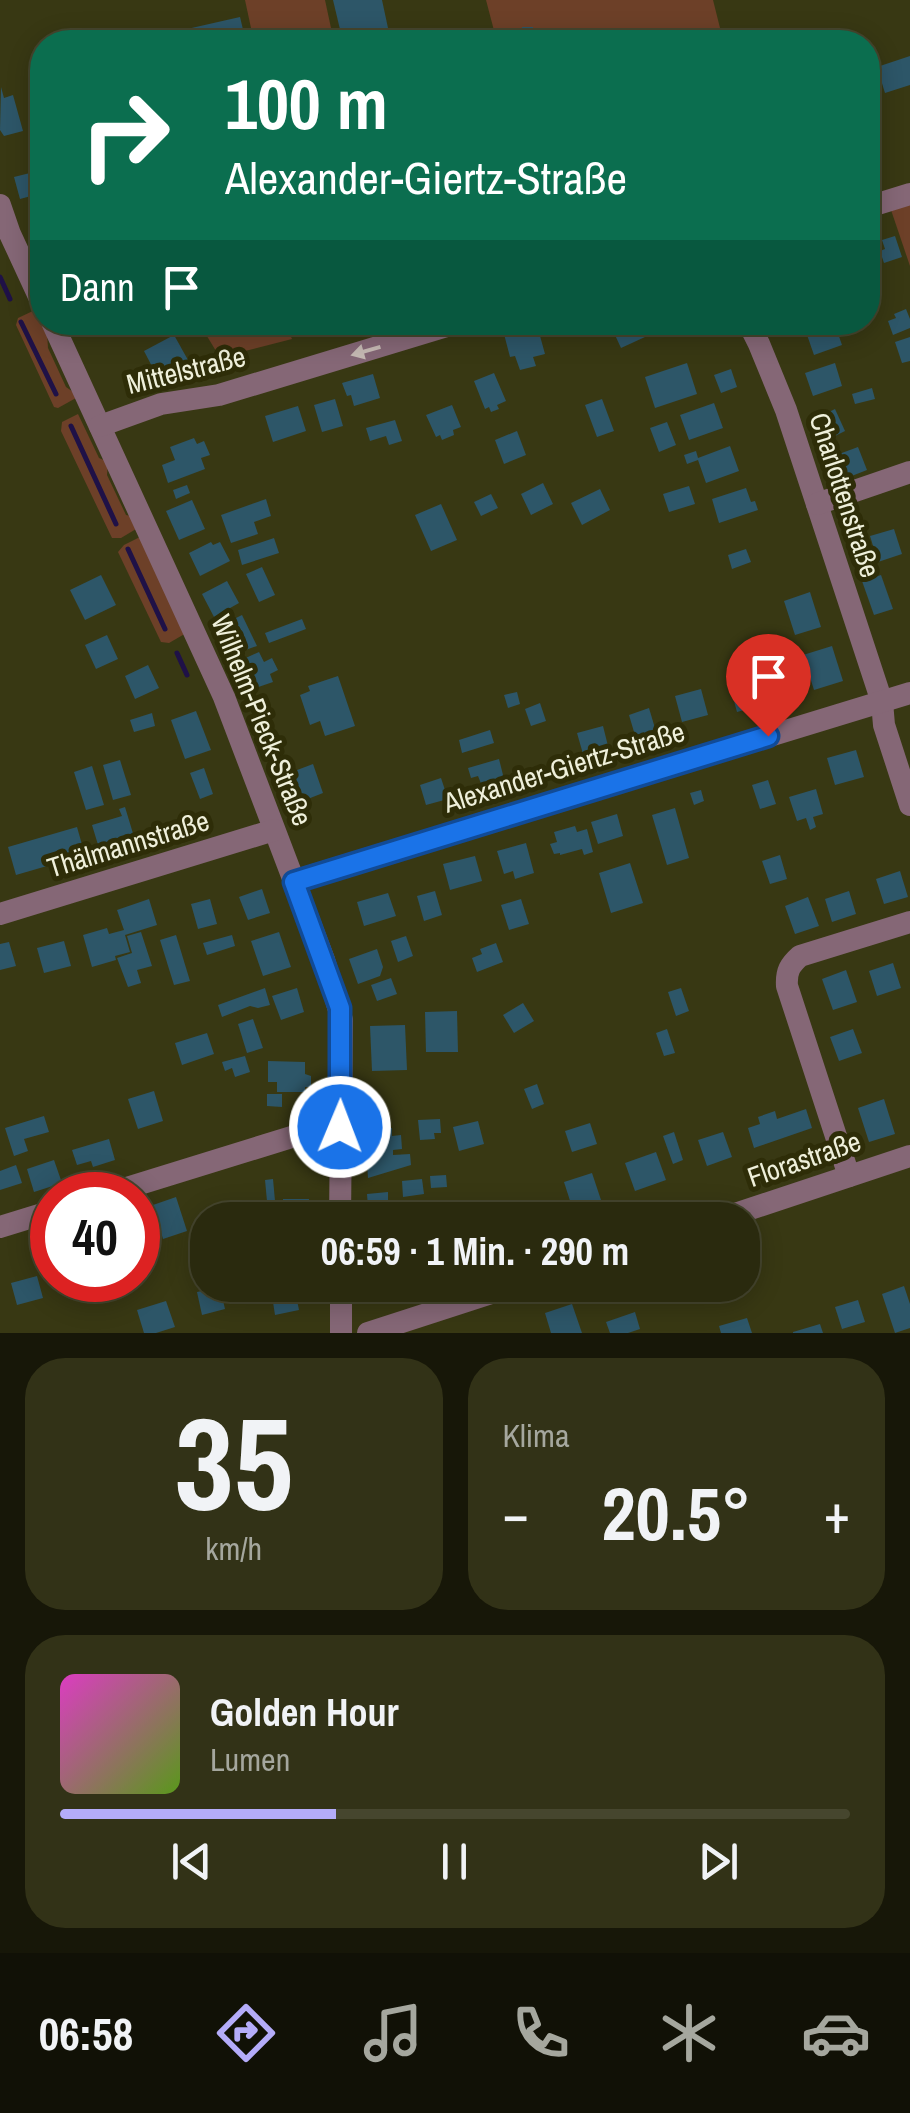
<!DOCTYPE html>
<html lang="de">
<meta charset="utf-8">
<style>
body{margin:0;font-family:"Archivo Narrow",sans-serif;background:#323217;color:#f1f3f6;height:100vh;display:flex;flex-direction:column;font-size:38px;white-space:nowrap}
*{box-sizing:border-box;margin:0}
p{font-size:32px;color:#a5a79e}
.icon{flex:none;width:55px;height:55px;fill:none;stroke:currentColor;stroke-width:2;stroke-linecap:round;stroke-linejoin:round}
.map{position:relative;height:1333px;overflow:hidden}
.drawer{display:flex;flex-direction:column;gap:25px;padding:25px;background:#171708;flex:1}
.drawer>*{flex:none}
.top-card{position:absolute;left:30px;top:30px;width:850px;height:305px;border-radius:40px;box-shadow:0 5px 25px #0003,0 0 0 2px #46462e;background:#0b6e4f;color:#fff;overflow:hidden}
.speed{position:absolute;left:30px;top:1172px;display:flex;gap:20px;font-size:50px;font-weight:700;text-align:center}
.speed>*{display:grid;place-content:center;width:130px;height:130px;border-radius:50%;background:#2a2a0e;box-shadow:0 5px 25px #0003,0 0 0 2px #46462e;line-height:1}
.speed .limit{border:15px solid #d22;background:#fff;color:#111}
.pin{position:absolute;display:grid;place-items:center;width:85px;height:85px;color:#fff;margin:-102px -42px;border-radius:50% 50% 50% 0;rotate:-45deg;box-shadow:0 0 10px #0007}
.pin .icon{rotate:45deg}
.me{position:absolute;width:110px;margin:-55px;rotate:1deg;stroke-linejoin:round;filter:drop-shadow(0 0 8px #0008)}
.turn{display:flex;align-items:center;gap:35px;height:210px;padding:0 30px;font-size:45px}
.turn .icon{width:130px;height:130px;stroke-width:2.5}
.turn b{display:block;font-size:70px;line-height:85px}
.then{display:flex;align-items:center;height:95px;padding:0 30px;background:#0003;gap:20px;font-size:38px}
.big{font-size:75px;font-weight:800;line-height:1.1}
.drawer .tile{flex:1;display:flex;flex-direction:column;justify-content:center;gap:15px;min-width:0;padding:0 35px;border-radius:40px;background:#323217}
.drawer .dial{align-items:center;gap:0}
.dial b{font-size:130px;line-height:1}
.song{display:flex;align-items:center;gap:30px}
.cover{width:120px;height:120px;border-radius:15px;background:linear-gradient(135deg,hsl(310 70% 55%),hsl(90 70% 35%))}
.played{height:10px;border-radius:5px;background:linear-gradient(90deg,#b4acf9 35%,#46462e 35%)}
.keys{display:flex;justify-content:space-around;direction:ltr}
.heat{display:flex;justify-content:space-between;align-items:center;font-size:55px;direction:ltr}
.drawer .tiles{flex:1;display:grid;gap:25px;grid-template-columns:1fr 1fr}
.tile:last-child{grid-column:span 2}
.trip{position:absolute;left:190px;top:1202px;width:570px;height:100px;border-radius:40px;background:#2a2a0e;box-shadow:0 5px 25px #0003,0 0 0 2px #46462e;font-weight:800;line-height:100px;text-align:center}
.tabs{display:flex;height:160px;justify-content:space-around;align-items:center;background:#111106;color:#a5a79e}
.tabs .icon{width:70px;height:70px}
.tabs .selected{color:#b4acf9}
.tabs b{font-size:45px;color:#f1f3f6}
.map>svg:first-child{display:block}
.green{fill:#6d4028}
.lines{fill:none;stroke-linecap:round;stroke-linejoin:round}
.stream{stroke:#1f1147;stroke-width:5}
.building{fill:#2d5668}
.minor{stroke:#856776;stroke-width:22}
.oneway{fill:#c5b9b3}
.route-casing{stroke:#114b97;stroke-width:25}
.route{stroke:#1a73e8;stroke-width:18}
.labels{text-anchor:middle;stroke-width:10;stroke-linejoin:round;paint-order:stroke}
.street-label{font-size:28px;fill:#eff0db;stroke:#2e2d08}
</style>
<div class="map">
<svg width="910" height="1333" viewBox="0 0 910 1333">
<rect width="100%" height="100%" fill="#383813"/>
<g class="green">
<path d="M245,0H325L334,42H254Z"/>
<path d="M486,0H713L720,28L715,36L716,42H497Z"/>
<path d="M910,201V266L890,207Z"/>
<path d="M35,310L47,333L48,348L66,387L76,394V398L58,408L54,407L16,325L18,318Z"/>
<path d="M199,323H285L292,339L237,353L216,351Z"/>
<path d="M78,414L99,458L108,462L107,475L126,515L135,517L136,529L121,538H112L61,431L62,422Z"/>
<path d="M140,537L188,632L169,643L161,642L118,552L124,545Z"/>
</g>
<g class="lines">
<g class="stream">
<path d="M0,277L10,299"/>
<path d="M21,322L56,394"/>
<path d="M71,426L116,524"/>
<path d="M128,549L165,629"/>
<path d="M177,653L187,675"/>
</g>
</g>
<g class="building">
<path d="M333,0H382L391,42H343Z"/>
<path d="M240,17L246,42H144L143,39Z"/>
<path d="M522,27H533V40L522,39Z"/>
<path d="M910,56V85L885,93L877,67Z"/>
<path d="M1,87L4,98L13,95L23,131L4,136L0,130Z"/>
<path d="M42,170V193L20,199L14,177Z"/>
<path d="M895,236L902,257L884,263L880,251L885,249L882,240Z"/>
<path d="M906,309L910,319V328L893,335L888,321L896,318L894,314Z"/>
<path d="M81,322H111L97,329Z"/>
<path d="M567,322H589L591,329L570,334Z"/>
<path d="M609,322H639L645,337L621,348Z"/>
<path d="M834,322L842,345L814,355L806,332Z"/>
<path d="M537,325L545,354L533,357L536,366L520,370L515,356L510,357L504,334Z"/>
<path d="M174,335L188,360L157,376L144,351Z"/>
<path d="M910,337V361L902,363L895,342Z"/>
<path d="M687,363L697,394L655,408L645,377Z"/>
<path d="M835,363L842,386L813,396L805,373Z"/>
<path d="M731,369L737,387L721,393L714,375Z"/>
<path d="M494,373L506,401L497,405L499,409L491,412L489,407L485,409L474,381Z"/>
<path d="M373,374L380,398L354,406L351,395L347,396L342,383Z"/>
<path d="M872,388L875,399L855,404L852,394Z"/>
<path d="M335,399L343,426L322,432L314,405Z"/>
<path d="M602,399L614,431L597,437L585,405Z"/>
<path d="M714,403L723,428L689,440L680,415Z"/>
<path d="M452,405L461,427L453,430L454,435L442,440L440,435L436,437L426,415Z"/>
<path d="M298,406L306,431L273,442L265,416Z"/>
<path d="M835,409L845,431L825,441L815,419Z"/>
<path d="M395,420L402,441L389,445L386,436L370,441L366,428Z"/>
<path d="M667,422L676,445L659,452L650,428Z"/>
<path d="M517,431L526,455L504,464L495,440Z"/>
<path d="M194,438L197,444L204,441L210,455L201,458L205,469L168,483L162,465L175,460L170,447Z"/>
<path d="M730,446L739,471L706,483L698,460L687,464L684,455L696,451L698,458Z"/>
<path d="M858,447L867,470L839,481L831,457Z"/>
<path d="M543,483L553,504L531,515L521,494Z"/>
<path d="M187,485L190,493L176,499L173,490Z"/>
<path d="M689,486L695,504L669,512L663,494Z"/>
<path d="M746,488L751,502L755,501L758,510L719,523L712,499Z"/>
<path d="M600,489L610,510L582,525L571,503Z"/>
<path d="M491,494L498,508L481,516L474,502Z"/>
<path d="M266,499L271,516L254,522L258,534L231,543L221,515Z"/>
<path d="M192,500L205,529L179,540L166,511Z"/>
<path d="M441,504L457,540L431,551L415,515Z"/>
<path d="M894,529L902,554L878,562L870,536Z"/>
<path d="M274,538L279,553L242,565L238,550Z"/>
<path d="M211,542L213,545L220,542L230,561L200,576L189,553Z"/>
<path d="M746,549L751,562L732,569L728,555Z"/>
<path d="M262,567L275,595L259,602L246,574Z"/>
<path d="M101,575L116,605L85,620L70,590Z"/>
<path d="M881,575L893,609L874,615L862,581Z"/>
<path d="M227,581L239,603L214,617L202,594Z"/>
<path d="M810,592L821,627L795,635L784,601Z"/>
<path d="M242,615L257,646L234,654L220,626Z"/>
<path d="M302,619L306,629L269,643L265,633Z"/>
<path d="M107,635L118,659L96,669L85,645Z"/>
<path d="M832,646L843,681L814,690L803,655Z"/>
<path d="M259,652L264,662L272,658L278,670L270,674L273,682L250,690L237,662Z"/>
<path d="M148,665L159,688L135,699L125,676Z"/>
<path d="M753,672L763,705L737,712L728,679Z"/>
<path d="M338,676L355,726L325,736L320,721L310,725L300,695L310,691L308,686Z"/>
<path d="M701,689L708,715L682,722L675,696Z"/>
<path d="M517,692L520,704L508,708L504,695Z"/>
<path d="M540,703L546,721L531,726L525,709Z"/>
<path d="M649,708L657,735L637,742L629,715Z"/>
<path d="M196,711L211,750L185,759L171,720Z"/>
<path d="M152,713L155,726L134,732L130,720Z"/>
<path d="M603,726L610,754L585,761L577,733Z"/>
<path d="M490,730L494,743L462,753L459,740Z"/>
<path d="M856,750L864,777L835,785L827,758Z"/>
<path d="M499,759L504,779L482,786L478,776L471,778L468,768Z"/>
<path d="M120,760L131,795L113,800L103,765Z"/>
<path d="M313,764L323,793L295,804L284,775Z"/>
<path d="M92,766L104,805L86,810L74,772Z"/>
<path d="M204,768L213,794L200,799L190,773Z"/>
<path d="M441,778L448,799L426,805L420,785Z"/>
<path d="M768,780L776,804L760,809L752,785Z"/>
<path d="M816,789L823,814L813,817L816,827L810,830L806,818L797,821L789,797Z"/>
<path d="M701,790L704,801L694,805L690,793Z"/>
<path d="M125,807L135,840L114,847L113,844L99,848L92,825L122,816L119,809Z"/>
<path d="M675,808L689,858L667,865L652,815Z"/>
<path d="M617,814L623,836L598,844L591,822Z"/>
<path d="M575,826L577,832L587,829L593,852L584,855L582,849L560,855V853L554,854L550,844L557,842L554,832Z"/>
<path d="M77,827L85,855L16,875L8,847Z"/>
<path d="M526,843L534,873L515,879L513,871L504,874L497,851Z"/>
<path d="M780,855L787,879L770,884L762,861Z"/>
<path d="M475,856L482,881L450,890L443,864Z"/>
<path d="M630,863L643,903L611,913L599,873Z"/>
<path d="M900,871L908,897L884,904L876,879Z"/>
<path d="M262,889L270,913L248,920L239,897Z"/>
<path d="M435,891L442,915L424,921L417,896Z"/>
<path d="M849,891L856,914L832,922L825,899Z"/>
<path d="M388,893L396,916L364,926L357,902Z"/>
<path d="M808,897L819,926L795,934L785,906Z"/>
<path d="M149,899L157,925L125,935L130,952L115,956L116,960L92,967L83,935L107,928L109,934L124,930L117,910Z"/>
<path d="M210,899L217,924L198,929L191,904Z"/>
<path d="M521,899L529,924L509,930L501,905Z"/>
<path d="M141,932L152,966L137,970L141,983L128,987L117,958L132,953L127,936Z"/>
<path d="M279,932L291,967L263,976L251,941Z"/>
<path d="M176,935L190,981L174,985L160,940Z"/>
<path d="M232,935L235,946L207,955L203,943Z"/>
<path d="M406,936L413,956L398,962L391,941Z"/>
<path d="M64,941L71,966L44,973L37,948Z"/>
<path d="M9,942L16,966L0,970V944Z"/>
<path d="M496,943L503,962L477,972L472,958L482,954L480,949Z"/>
<path d="M377,949L383,967L380,976L358,984L349,959Z"/>
<path d="M893,963L901,988L877,996L869,971Z"/>
<path d="M846,970L857,1002L833,1010L822,979Z"/>
<path d="M391,978L397,994L377,1001L371,985Z"/>
<path d="M265,988L270,1005L258,1008L250,1006L222,1017L218,1005Z"/>
<path d="M297,988L304,1012L281,1020L272,996Z"/>
<path d="M681,988L689,1011L676,1016L668,992Z"/>
<path d="M523,1003L534,1021L514,1033L503,1015Z"/>
<path d="M457,1011L458,1052H426L425,1012Z"/>
<path d="M253,1019L263,1048L247,1053L238,1024Z"/>
<path d="M405,1025L407,1070L372,1071L370,1026Z"/>
<path d="M667,1029L675,1053L664,1056L656,1033Z"/>
<path d="M853,1029L862,1053L839,1061L830,1037Z"/>
<path d="M207,1033L214,1054L182,1065L175,1043Z"/>
<path d="M245,1056L250,1072L235,1077L232,1068L225,1071L222,1062Z"/>
<path d="M268,1061L305,1062V1074L311,1076V1087H305V1092H277V1082H268Z"/>
<path d="M537,1084L544,1104L532,1109L524,1089Z"/>
<path d="M154,1091L163,1121L138,1129L128,1099Z"/>
<path d="M267,1094H282V1107L267,1106Z"/>
<path d="M884,1099L895,1134L869,1142L858,1108Z"/>
<path d="M806,1109L812,1128L754,1148L748,1128L760,1124L758,1117L775,1111L777,1119Z"/>
<path d="M44,1116L49,1132L24,1139L28,1151L14,1156L5,1128Z"/>
<path d="M440,1119L441,1133H434L435,1139L420,1140L418,1120Z"/>
<path d="M478,1121L484,1144L459,1151L453,1127Z"/>
<path d="M590,1123L597,1144L572,1152L565,1131Z"/>
<path d="M392,1128V1136L401,1135L402,1149L393,1150V1155L410,1154L411,1165L368,1178L365,1131Z"/>
<path d="M674,1132L683,1160L673,1164L663,1136Z"/>
<path d="M723,1132L732,1157L707,1166L698,1140Z"/>
<path d="M109,1139L115,1160L93,1167L91,1161L77,1165L72,1150Z"/>
<path d="M656,1152L666,1180L635,1191L625,1163Z"/>
<path d="M54,1160L62,1183L34,1192L27,1169Z"/>
<path d="M16,1165L22,1183L0,1190V1171Z"/>
<path d="M592,1173L601,1200L573,1210L564,1182Z"/>
<path d="M446,1175L447,1187L431,1188L430,1176Z"/>
<path d="M273,1179L275,1201H267L265,1180Z"/>
<path d="M422,1179L424,1194L403,1197L402,1181Z"/>
<path d="M388,1192V1203L397,1202L398,1219L369,1220L367,1194Z"/>
<path d="M176,1197L187,1231L163,1239L153,1205Z"/>
<rect x="283" y="1199" width="26" height="21"/>
<path d="M260,1206L264,1220H222L221,1216Z"/>
<path d="M46,1228L52,1247L43,1249L38,1231Z"/>
<path d="M37,1276L43,1298L17,1305L11,1283Z"/>
<path d="M57,1280H85L87,1284L61,1292Z"/>
<path d="M287,1285H294L299,1310L275,1315L273,1302L264,1304L262,1290Z"/>
<path d="M374,1285H402L403,1297L375,1299Z"/>
<path d="M904,1286L910,1304V1328L895,1333L882,1294Z"/>
<path d="M220,1287L225,1309L202,1315L197,1292Z"/>
<path d="M858,1300L865,1322L842,1329L835,1307Z"/>
<path d="M166,1301L175,1327L156,1333H144L137,1310Z"/>
<path d="M572,1304L582,1333H551L545,1313Z"/>
<path d="M635,1312L640,1329L628,1333H610L606,1322Z"/>
<path d="M747,1318L752,1333H721L719,1326Z"/>
<path d="M820,1324L823,1333H793V1332Z"/>
</g>
<g class="lines">
<g class="minor">
<path d="M0,205L10,234L42,303"/>
<path d="M868,207L910,194"/>
<path d="M52,322L224,697L324,960L342,1020L340,1220"/>
<path d="M748,322L759,344L786,410L882,702L884,725L910,805"/>
<path d="M100,426L161,404L219,395L460,322"/>
<path d="M817,504L910,472"/>
<path d="M294,881L910,693"/>
<path d="M0,914L274,830"/>
<path d="M849,1176L787,986C786,971 790,965 800,956L910,922"/>
<path d="M104,1195L324,1127H340"/>
<path d="M717,1220L910,1156"/>
<path d="M0,1227L52,1211"/>
<path d="M341,1285V1333"/>
<path d="M368,1333L516,1285"/>
</g>
</g>
<defs><path id="oneway-solid" d="M-6-.8H1V-3.2L6.5 0L1 3.2V.8H-6Z" transform="scale(2.5)"/></defs>
<use class="oneway" href="#oneway-solid" transform="translate(366 351) rotate(164)"/>
<g class="lines">
<defs>
<path id="route" d="M340,1127V1008L294,882L768,736"/>
</defs>
<use href="#route" class="route-casing"/>
<use href="#route" class="route"/>
</g>
<g class="labels">
<g class="street-label">
<text transform="translate(186 370) rotate(-14)" y="10">Mittelstraße</text>
<text transform="translate(845 495) rotate(72)" y="10">Charlottenstraße</text>
<text transform="translate(262 720) rotate(68)" y="10">Wilhelm-Pieck-Straße</text>
<text transform="translate(564 767) rotate(-17)" y="10">Alexander-Giertz-Straße</text>
<text transform="translate(128 844) rotate(-17)" y="10">Thälmannstraße</text>
<text transform="translate(804 1159) rotate(-19)" y="10">Florastraße</text>
</g>
</g>
</svg>
<div class="speed"><div class="limit">40</div></div>
<div class="pin" style="left:768px;top:736px;background:#d93025"><svg class="icon" aria-label="arrive" viewBox="0 0 24 24"><path d="M6 21V4h12l-3 4 3 4H6"/></svg></div>
<svg class="me" style="left:340px;top:1127px" viewBox="-20 -20 40 40"><circle r="17" fill="#1a73e8" stroke="#fff" stroke-width="3"/><path d="M0-11L8 9 0 5-8 9z" fill="#fff"/></svg>
<div class="trip">06:59 · 1 Min. · 290 m</div>
<div class="top-card">
<div class="turn"><svg class="icon" aria-label="right" viewBox="0 0 24 24"><path d="M7 20v-9h11M14 6l5 5-5 5"/></svg><div><b>100 m</b>Alexander-Giertz-Straße</div></div>
<div class="then">Dann<svg class="icon" aria-label="arrive" viewBox="0 0 24 24"><path d="M6 21V4h12l-3 4 3 4H6"/></svg></div>
</div>
</div>
<section class="drawer">
<div class="tiles">
<div class="tile dial"><b>35</b><p>km/h</p></div>
<div class="tile"><p>Klima</p>
<div class="heat"><a>−</a><b class="big">20.5°</b><a>+</a></div>
</div>
<div class="tile">
<div class="song"><i class="cover"></i><div><b>Golden Hour</b><p>Lumen</p></div></div>
<div class="played"></div>
<div class="keys"><svg class="icon" aria-label="previous" viewBox="0 0 24 24"><path d="M18 5L8 12l10 7zM5 5v14"/></svg><svg class="icon" aria-label="pause" viewBox="0 0 24 24"><path d="M8 5v14M16 5v14"/></svg><svg class="icon" aria-label="next" viewBox="0 0 24 24"><path d="M6 5l10 7-10 7zM19 5v14"/></svg></div>
</div>
</div>
</section>
<nav class="tabs">
<b>06:58</b>
<svg class="icon selected" aria-label="directions" viewBox="0 0 24 24"><path d="M12 3l9 9-9 9-9-9zM9 14v-3h6M13 9l2 2-2 2"/></svg>
<svg class="icon" aria-label="music" viewBox="0 0 24 24"><path d="M9 18V5l10-2v13"/><circle cx="6" cy="18" r="3"/><circle cx="16" cy="16" r="3"/></svg>
<svg class="icon" aria-label="phone" viewBox="0 0 24 24"><path d="M5 4h4l2 5-3 2q2 4 5 5l2-3 5 2v4C11 20 4 13 5 4z"/></svg>
<svg class="icon" aria-label="climate" viewBox="0 0 24 24"><path d="M12 3v18M4 7l16 10M4 17L20 7"/></svg>
<svg class="icon" aria-label="car" viewBox="0 0 24 24"><path d="M5 17H2v-5l4-1 3-4h7l3 4 3 1v5h-3M9 17h6M6 11h13"/><circle cx="7" cy="17" r="2"/><circle cx="17" cy="17" r="2"/></svg>
</nav>
